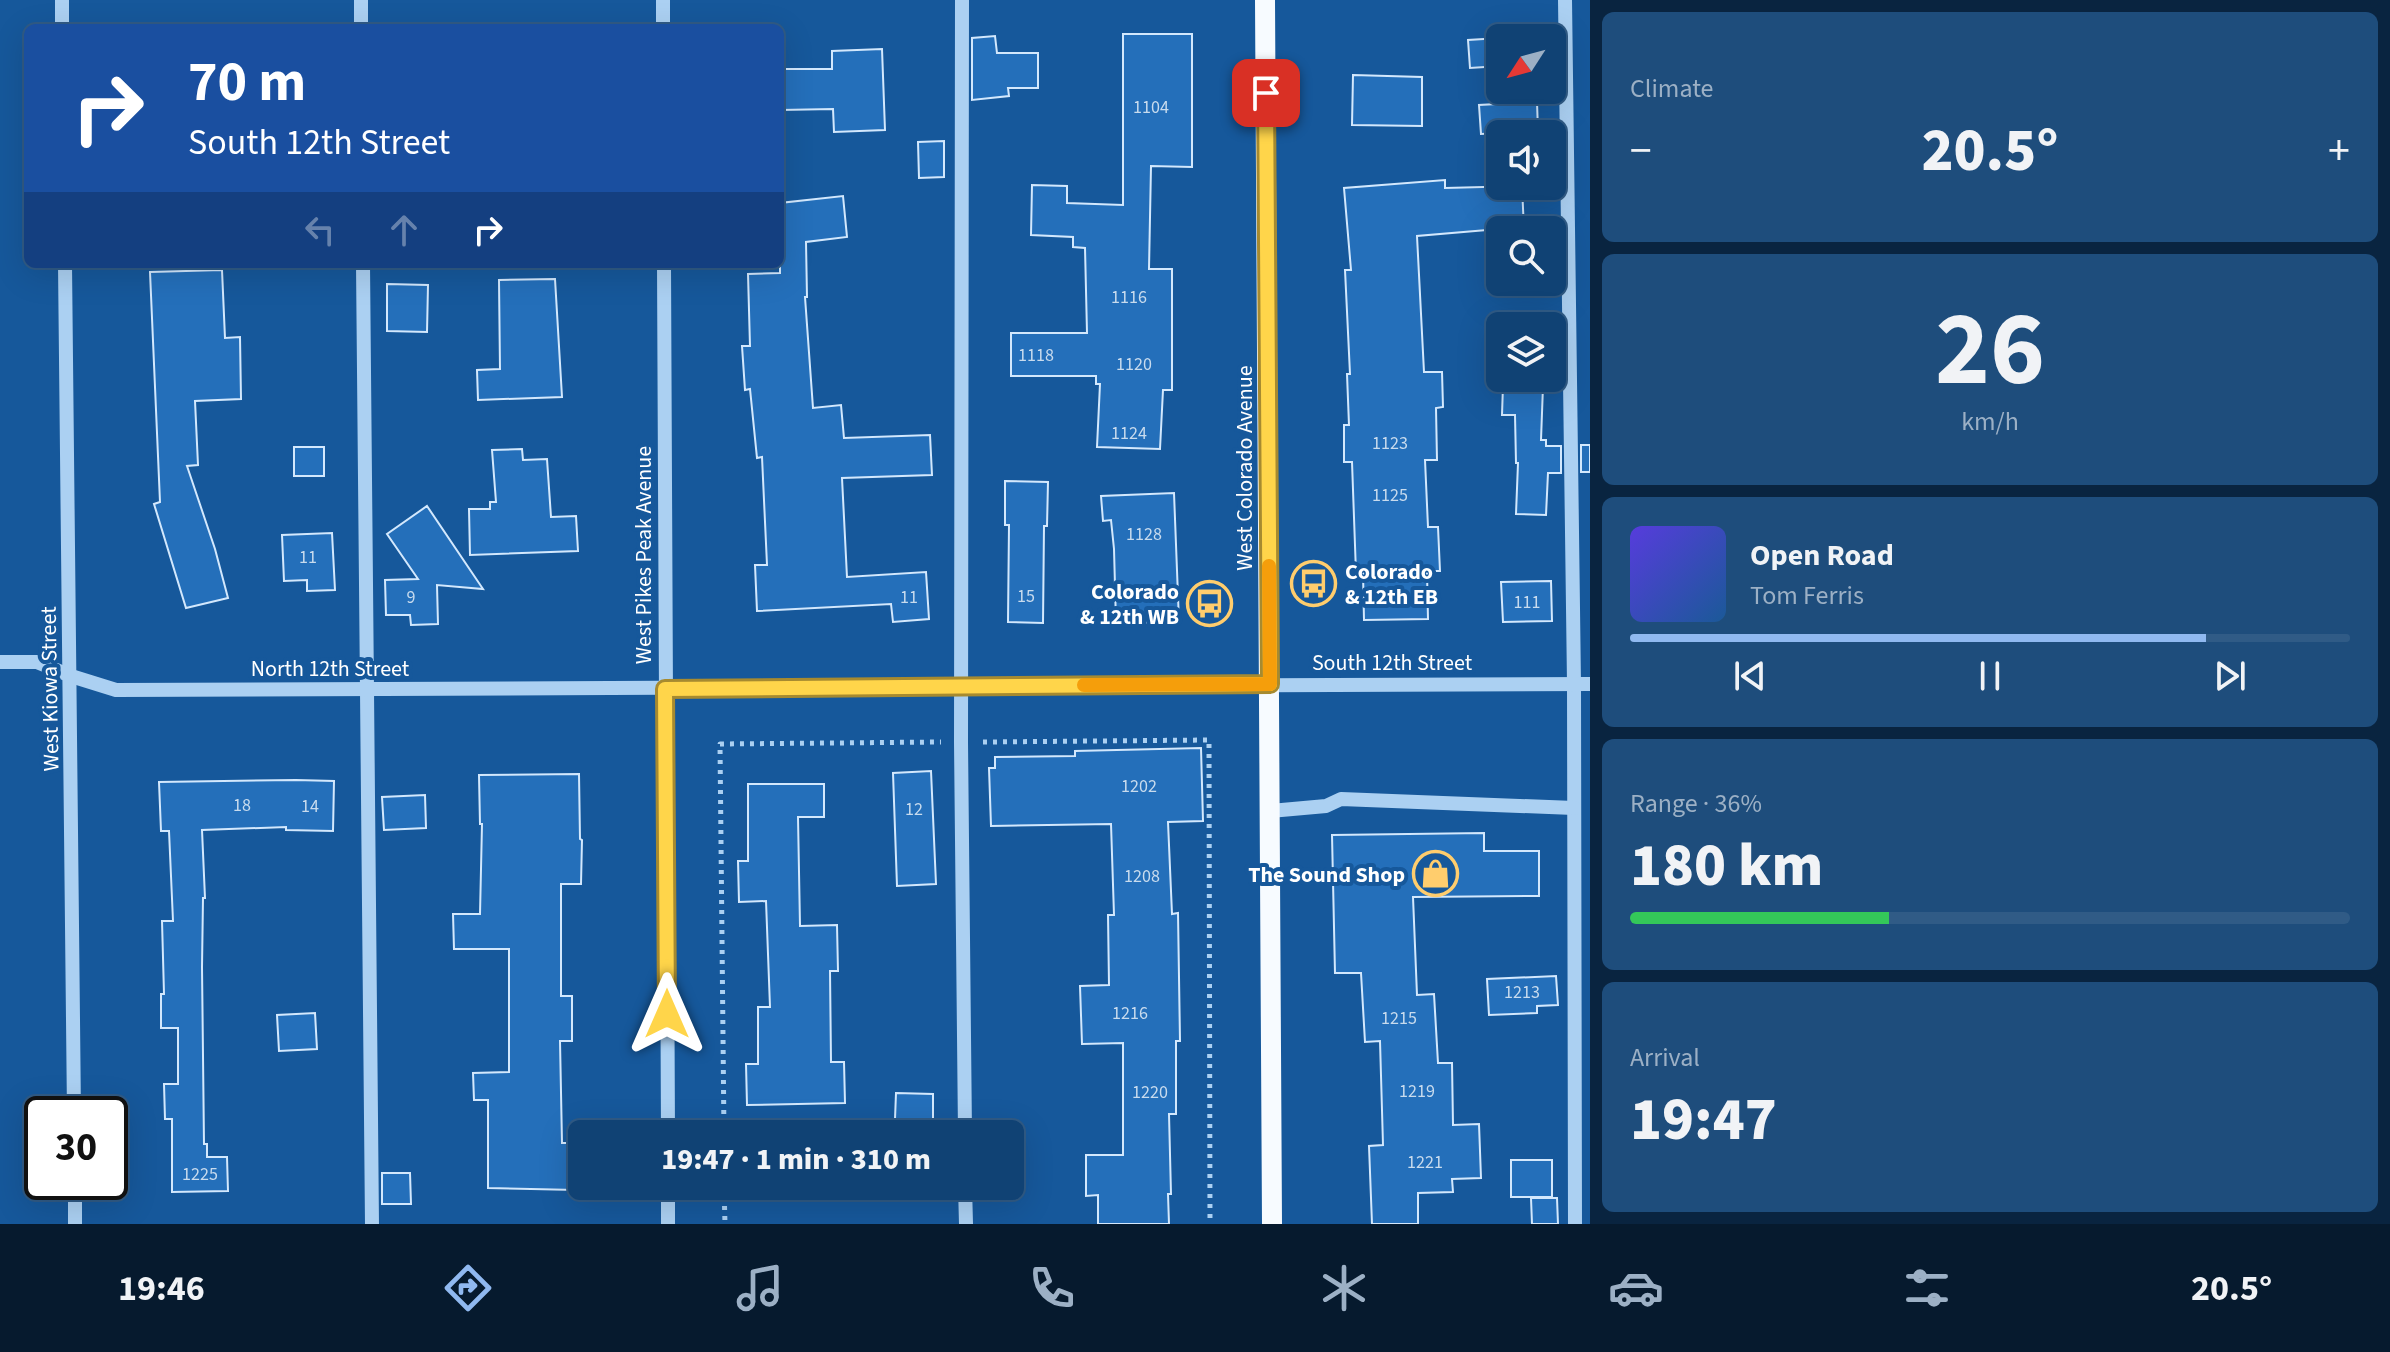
<!DOCTYPE html>
<meta charset="utf-8">
<style>
body{margin:0;font-family:"Source Sans 3",sans-serif;background:#1e4d7c;color:#f1f3f6;height:100vh;display:flex;flex-direction:column;font-size:30px;white-space:nowrap}
*{box-sizing:border-box;margin:0}
p{font-size:26px;color:#9cb0c5}
.icon{flex:none;width:44px;height:44px;fill:none;stroke:currentColor;stroke-width:2;stroke-linecap:round;stroke-linejoin:round}
.map{position:relative;flex:1;overflow:hidden}
.details{display:flex;flex-direction:column;gap:12px;padding:12px;background:#092440;width:800px}
.details>*{flex:none}
.hud{position:absolute;left:24px;top:24px;width:760px;height:244px;border-radius:12px;box-shadow:0 8px 32px #0002,0 0 0 2px #305b86;background:#1a4fa0;color:#fff;overflow:hidden}
.needle{width:52px;rotate:234deg}
.buttons{position:absolute;left:1486px;top:24px;display:grid;gap:16px}
.buttons a{display:grid;place-items:center;width:80px;height:80px;border-radius:12px;background:#104274;box-shadow:0 8px 32px #0002,0 0 0 2px #305b86;font-size:40px}
.speed{position:absolute;left:24px;top:1096px;display:flex;gap:16px;font-size:40px;font-weight:700;text-align:center}
.speed>*{display:grid;place-content:center;width:104px;height:104px;border-radius:50%;background:#104274;box-shadow:0 8px 32px #0002,0 0 0 2px #305b86;line-height:1}
.speed .limit{border:4px solid #111;border-radius:12px;background:#fff;color:#111}
.pin{position:absolute;display:grid;place-items:center;width:68px;height:68px;color:#fff;margin:-34px;border-radius:16px;box-shadow:0 4px 12px #0006}
.me{position:absolute;width:88px;margin:-44px;rotate:0deg;stroke-linejoin:round;filter:drop-shadow(0 0 6px #0008)}
.turn{display:flex;align-items:center;gap:28px;height:168px;padding:0 32px;font-size:36px}
.turn .icon{width:104px;height:104px;stroke-width:2.5}
.turn b{display:block;font-size:56px;line-height:68px}
.lanes{display:flex;align-items:center;height:76px;padding:0 32px;background:#0003;justify-content:center;gap:40px;direction:ltr}
.lanes .off{opacity:.35}
.big{font-size:60px;font-weight:800;line-height:1.1}
.details .widget{flex:1;display:flex;flex-direction:column;justify-content:center;gap:12px;min-width:0;padding:0 28px;border-radius:12px;background:#1e4d7c}
.details .dial{align-items:center;gap:0}
.dial b{font-size:104px;line-height:1}
.song{display:flex;align-items:center;gap:24px}
.cover{width:96px;height:96px;border-radius:12px;background:linear-gradient(135deg,hsl(250 70% 55%),hsl(210 70% 35%))}
.played{height:8px;border-radius:4px;background:linear-gradient(90deg,#90b9f0 80%,#305b86 80%)}
.keys{display:flex;justify-content:space-around;direction:ltr}
.heat{display:flex;justify-content:space-between;align-items:center;font-size:44px;direction:ltr}
.charge{height:12px;border-radius:6px;background:linear-gradient(90deg,#34c759 36%,#305b86 0)}
.trip{position:absolute;left:568px;top:1120px;width:456px;height:80px;border-radius:12px;background:#104274;box-shadow:0 8px 32px #0002,0 0 0 2px #305b86;font-weight:800;line-height:80px;text-align:center}
.dock{display:flex;height:128px;justify-content:space-around;align-items:center;background:#061a2e;color:#9cb0c5}
.dock .icon{width:56px;height:56px}
.dock .on{color:#90b9f0}
.dock b{font-size:36px;color:#f1f3f6}
main{display:flex;flex:1;min-height:0}
.map>svg:first-child{display:block}
.building{fill:#246fba;stroke:#d3e8fd;stroke-width:2}
.lines{fill:none;stroke-linecap:round;stroke-linejoin:round}
.path{stroke:#abd0f2;stroke-width:5;stroke-dasharray:4 6;stroke-linecap:butt}
.minor{stroke:#abd0f2;stroke-width:14}
.major{stroke:#f7fbff;stroke-width:20}
.route-casing{stroke:#a68a30;stroke-width:20}
.route{stroke:#ffd54a;stroke-width:14}
.slow{stroke:#f59e0b;stroke-width:14}
.labels{text-anchor:middle;stroke-width:8;stroke-linejoin:round;paint-order:stroke}
.number-label{font-size:18px;fill:#c8dbee}
.street-label{font-size:22px;fill:#fff;stroke:#16589b}
.poi-label{font-size:22px;font-weight:bold;fill:#fff;stroke:#16589b;text-anchor:end}
</style>
<main>
<div class="map">
<svg width="1590" height="1224" viewBox="0 0 1590 1224">
<rect width="100%" height="100%" fill="#16589b"/>
<g class="building">
<path d="M1123,34H1192V167L1151,166L1149,269H1172V390H1163L1160,449L1097,447L1100,384H1096V376H1011V333H1087L1085,248L1073,247V237L1031,235L1032,185L1067,186V203L1123,205Z"/>
<path d="M995,36L997,53H1038V88H1008L1009,96L972,100V38Z"/>
<path d="M1500,38V66L1470,68L1468,40Z"/>
<path d="M882,49L885,130L834,132L833,109L780,110V69H832V51Z"/>
<path d="M1353,75L1422,77V126L1352,125Z"/>
<path d="M1537,102L1538,131L1481,134L1479,105Z"/>
<path d="M944,141V177L919,178L918,142Z"/>
<path d="M1445,180V188L1522,186L1524,230H1487L1417,236L1424,372H1442L1443,407L1436,408L1437,460H1425L1428,527H1438L1440,571H1427L1428,619L1364,620L1363,573H1356L1352,462H1344V425H1349L1347,374H1350L1345,270H1351L1344,188Z"/>
<path d="M843,196L847,237L806,242L807,297H805L813,408L841,405L844,438L930,435L932,475L842,478L847,577L926,572L929,619L893,622L891,604L757,611L755,565H767L762,457L757,458L750,389L745,390L742,346H750L748,274L780,273V203Z"/>
<path d="M222,270L225,338L240,337L241,399L195,401L198,465L187,466L215,549L228,598L186,608L154,504L160,502L150,272Z"/>
<path d="M555,279L562,397L478,400L477,370L500,369L499,280Z"/>
<path d="M387,284L428,285L427,332L387,331Z"/>
<path d="M1503,385L1543,386L1541,440H1546V446H1561V473H1548L1546,515L1516,514L1518,463H1516L1515,415H1502Z"/>
<rect x="1581" y="445" width="9" height="27"/>
<rect x="294" y="447" width="30" height="29"/>
<path d="M522,449L523,460L547,459L551,517L576,516L578,551L470,555L469,509H490V502H496L492,450Z"/>
<path d="M1005,481L1048,482L1047,526H1044L1043,623L1008,622L1009,525H1005Z"/>
<path d="M1174,493L1179,622L1116,623L1114,549L1111,520L1103,521L1101,496Z"/>
<path d="M427,506L483,589L437,585L438,624L411,625L410,615H386L385,580L418,579L387,534Z"/>
<path d="M332,533L335,590L307,591V580L284,581L282,535Z"/>
<path d="M1551,581L1552,621L1503,622L1501,582Z"/>
<path d="M1201,748L1203,821L1168,822L1172,914L1178,913L1180,1041H1176V1114H1169L1171,1194H1168L1169,1224H1098V1195L1086,1196V1155H1123V1043L1082,1044L1080,986L1109,985L1108,915H1114L1111,824L991,826L989,768H995V757L1075,756V751Z"/>
<path d="M931,771L936,884L897,886L893,773Z"/>
<path d="M579,774L580,839L582,840L581,884H561V996H572V1041H560L562,1143H577L576,1190L488,1188V1100H474L473,1073L509,1072V949H454L453,914H480L482,824H480L479,775Z"/>
<path d="M296,780L334,781L333,831L286,830V827L202,830L205,898H203L202,967L204,1144H207V1157H227L228,1191L172,1192V1119H165L164,1084H178V1028H161V994H164L162,921H173L169,831H161L159,782Z"/>
<path d="M748,784H824V817H798L800,926L837,925L838,971H830L831,1062H844L845,1103L747,1105L746,1064H758V1007H770L766,901L739,902L738,861H748Z"/>
<path d="M425,795L426,828L384,830L382,797Z"/>
<path d="M1484,833V851H1539V896L1413,897L1417,995L1434,994L1438,1063H1452L1453,1125L1479,1124L1481,1178L1452,1179L1453,1192L1418,1193V1224H1372L1369,1146L1383,1145L1380,1041L1365,1042L1361,973H1335L1332,835Z"/>
<path d="M1556,976L1558,1005L1537,1006V1013L1489,1015L1487,979Z"/>
<path d="M315,1013L317,1049L279,1051L277,1015Z"/>
<path d="M896,1093L933,1094V1119H895Z"/>
<rect x="1511" y="1160" width="41" height="37"/>
<path d="M382,1173H410L411,1204H382Z"/>
<path d="M1531,1198H1557L1558,1224H1532Z"/>
</g>
<g class="lines">
<g class="path">
<path d="M983,742L1209,740L1210,1224"/>
<path d="M724,1134L720,744L941,742"/>
<path d="M724,1186L725,1224"/>
</g>
<g class="minor">
<path d="M62,0V28"/>
<path d="M361,0V28"/>
<path d="M663,0V28"/>
<path d="M962,0L961,742L965,1134"/>
<path d="M1565,0L1574,684L1575,1224"/>
<path d="M65,264L74,1114"/>
<path d="M363,264L372,1224"/>
<path d="M664,264L668,1134"/>
<path d="M0,662H37L71,676L116,690L1590,684"/>
<path d="M1270,811L1326,806L1341,799L1574,808"/>
<path d="M75,1182V1224"/>
<path d="M668,1186V1224"/>
<path d="M965,1186L966,1224"/>
</g>
<path class="major" d="M1265,0L1272,1224"/>
</g>
<g class="lines">
<defs>
<path id="route" d="M667,1014L665,689L1270,684L1266,93"/>
</defs>
<use href="#route" class="route-casing"/>
<use href="#route" class="route"/>
<path class="slow" d="M1084,685L1270,684L1269,566"/>
</g>
<defs>
<symbol id="bus-ring" viewBox="-11 -11 22 22"><circle r="9.5" fill="#16589b" stroke="#ffcd6d" stroke-width="1.5"/><path d="M-5-6H5V4H4V6H2V4H-2V6H-4V4H-5ZM-3.5-4V0h7V-4ZM-3.5 1.2v1.5H-2V1.2ZM2 1.2v1.5H3.5V1.2Z" fill="#ffcd6d"/></symbol>
<symbol id="shop-ring" viewBox="-11 -11 22 22"><circle r="9.5" fill="#16589b" stroke="#ffcd6d" stroke-width="1.5"/><path d="M-5-2.5h2.3a2.7 3.5 0 0 1 5.4 0H5L5.5 6h-11ZM-1.5-2.5h3a1.5 2.3 0 0 0-3 0Z" fill="#ffcd6d"/></symbol>
</defs>
<g fill-rule="evenodd">
<use href="#bus-ring" x="1288" y="558" width="51" height="51"/>
<use href="#bus-ring" x="1184" y="578" width="51" height="51"/>
<use href="#shop-ring" x="1410" y="848" width="51" height="51"/>
</g>
<g class="labels">
<g class="number-label">
<text x="1151" y="113">1104</text>
<text x="1129" y="303">1116</text>
<text x="1036" y="361">1118</text>
<text x="1134" y="370">1120</text>
<text x="1129" y="439">1124</text>
<text x="1390" y="449">1123</text>
<text x="1390" y="501">1125</text>
<text x="1144" y="540">1128</text>
<text x="308" y="563">11</text>
<text x="1026" y="602">15</text>
<text x="411" y="603">9</text>
<text x="909" y="603">11</text>
<text x="1527" y="608">111</text>
<text x="1139" y="792">1202</text>
<text x="242" y="811">18</text>
<text x="310" y="812">14</text>
<text x="914" y="815">12</text>
<text x="1142" y="882">1208</text>
<text x="1522" y="998">1213</text>
<text x="1130" y="1019">1216</text>
<text x="1399" y="1024">1215</text>
<text x="1417" y="1097">1219</text>
<text x="1150" y="1098">1220</text>
<text x="1425" y="1168">1221</text>
<text x="200" y="1180">1225</text>
</g>
<g class="street-label">
<text transform="translate(1244 468) rotate(-90)" y="8">West Colorado Avenue</text>
<text transform="translate(643 555) rotate(-90)" y="8">West Pikes Peak Avenue</text>
<text x="1392" y="670">South 12th Street</text>
<text x="330" y="676">North 12th Street</text>
<text transform="translate(49 689) rotate(-91)" y="8">West Kiowa Street</text>
</g>
<g class="poi-label">
<text x="1345" y="579" text-anchor="start">Colorado<tspan x="1345" dy="25">&amp; 12th EB</tspan></text>
<text x="1179" y="599">Colorado<tspan x="1179" dy="25">&amp; 12th WB</tspan></text>
<text x="1405" y="882">The Sound Shop</text>
</g>
</g>
</svg>
<div class="buttons">
<a><svg class="needle" viewBox="-14 -14 28 28"><path d="M0-13l5 13h-10z" fill="#e53935"/><path d="M0 13l5-13h-10z" fill="#9cb0c5"/></svg></a>
<a><svg class="icon" aria-label="sound" viewBox="0 0 24 24"><path d="M4 9h4l5-4v14l-5-4H4zM17 9q2 3 0 6"/></svg></a>
<a><svg class="icon" aria-label="search" viewBox="0 0 24 24"><circle cx="10" cy="10" r="6"/><path d="M15 15l6 6"/></svg></a>
<a><svg class="icon" aria-label="layers" viewBox="0 0 24 24"><path d="M12 4l9 5-9 5-9-5zM3 14l9 5 9-5"/></svg></a>
</div>
<div class="speed"><div class="limit">30</div></div>
<div class="pin" style="left:1266px;top:93px;background:#d93025"><svg class="icon" aria-label="arrive" viewBox="0 0 24 24"><path d="M6 21V4h12l-3 4 3 4H6"/></svg></div>
<svg class="me" style="left:667px;top:1014px" viewBox="-20 -20 40 40"><path d="M0-17L14 15 0 8-14 15z" fill="#ffd54a" stroke="#fff" stroke-width="4"/></svg>
<div class="trip">19:47 · 1 min · 310 m</div>
<div class="hud">
<div class="turn"><svg class="icon" aria-label="right" viewBox="0 0 24 24"><path d="M7 20v-9h11M14 6l5 5-5 5"/></svg><div><b>70 m</b>South 12th Street</div></div>
<div class="lanes"><svg class="icon off" aria-label="left" viewBox="0 0 24 24"><path d="M17 20v-9H6M10 6l-5 5 5 5"/></svg><svg class="icon off" aria-label="ahead" viewBox="0 0 24 24"><path d="M12 20V5M6 11l6-6 6 6"/></svg><svg class="icon" aria-label="right" viewBox="0 0 24 24"><path d="M7 20v-9h11M14 6l5 5-5 5"/></svg></div>
</div>
</div>
<section class="details">
<div class="widget"><p>Climate</p>
<div class="heat"><a>−</a><b class="big">20.5°</b><a>+</a></div>
</div>
<div class="widget dial"><b>26</b><p>km/h</p></div>
<div class="widget">
<div class="song"><i class="cover"></i><div><b>Open Road</b><p>Tom Ferris</p></div></div>
<div class="played"></div>
<div class="keys"><svg class="icon" aria-label="previous" viewBox="0 0 24 24"><path d="M18 5L8 12l10 7zM5 5v14"/></svg><svg class="icon" aria-label="pause" viewBox="0 0 24 24"><path d="M8 5v14M16 5v14"/></svg><svg class="icon" aria-label="next" viewBox="0 0 24 24"><path d="M6 5l10 7-10 7zM19 5v14"/></svg></div>
</div>
<div class="widget"><p>Range · 36%</p><b class="big">180 km</b><div class="charge"></div></div>
<div class="widget"><p>Arrival</p><b class="big">19:47</b></div>
</section>
</main>
<nav class="dock">
<b>19:46</b>
<svg class="icon on" aria-label="directions" viewBox="0 0 24 24"><path d="M12 3l9 9-9 9-9-9zM9 14v-3h6M13 9l2 2-2 2"/></svg>
<svg class="icon" aria-label="music" viewBox="0 0 24 24"><path d="M9 18V5l10-2v13"/><circle cx="6" cy="18" r="3"/><circle cx="16" cy="16" r="3"/></svg>
<svg class="icon" aria-label="phone" viewBox="0 0 24 24"><path d="M5 4h4l2 5-3 2q2 4 5 5l2-3 5 2v4C11 20 4 13 5 4z"/></svg>
<svg class="icon" aria-label="climate" viewBox="0 0 24 24"><path d="M12 3v18M4 7l16 10M4 17L20 7"/></svg>
<svg class="icon" aria-label="car" viewBox="0 0 24 24"><path d="M5 17H2v-5l4-1 3-4h7l3 4 3 1v5h-3M9 17h6M6 11h13"/><circle cx="7" cy="17" r="2"/><circle cx="17" cy="17" r="2"/></svg>
<svg class="icon" aria-label="filters" viewBox="0 0 24 24"><path d="M4 7h16M4 17h16"/><circle cx="9" cy="7" r="2"/><circle cx="15" cy="17" r="2"/></svg>
<b>20.5°</b>
</nav>
